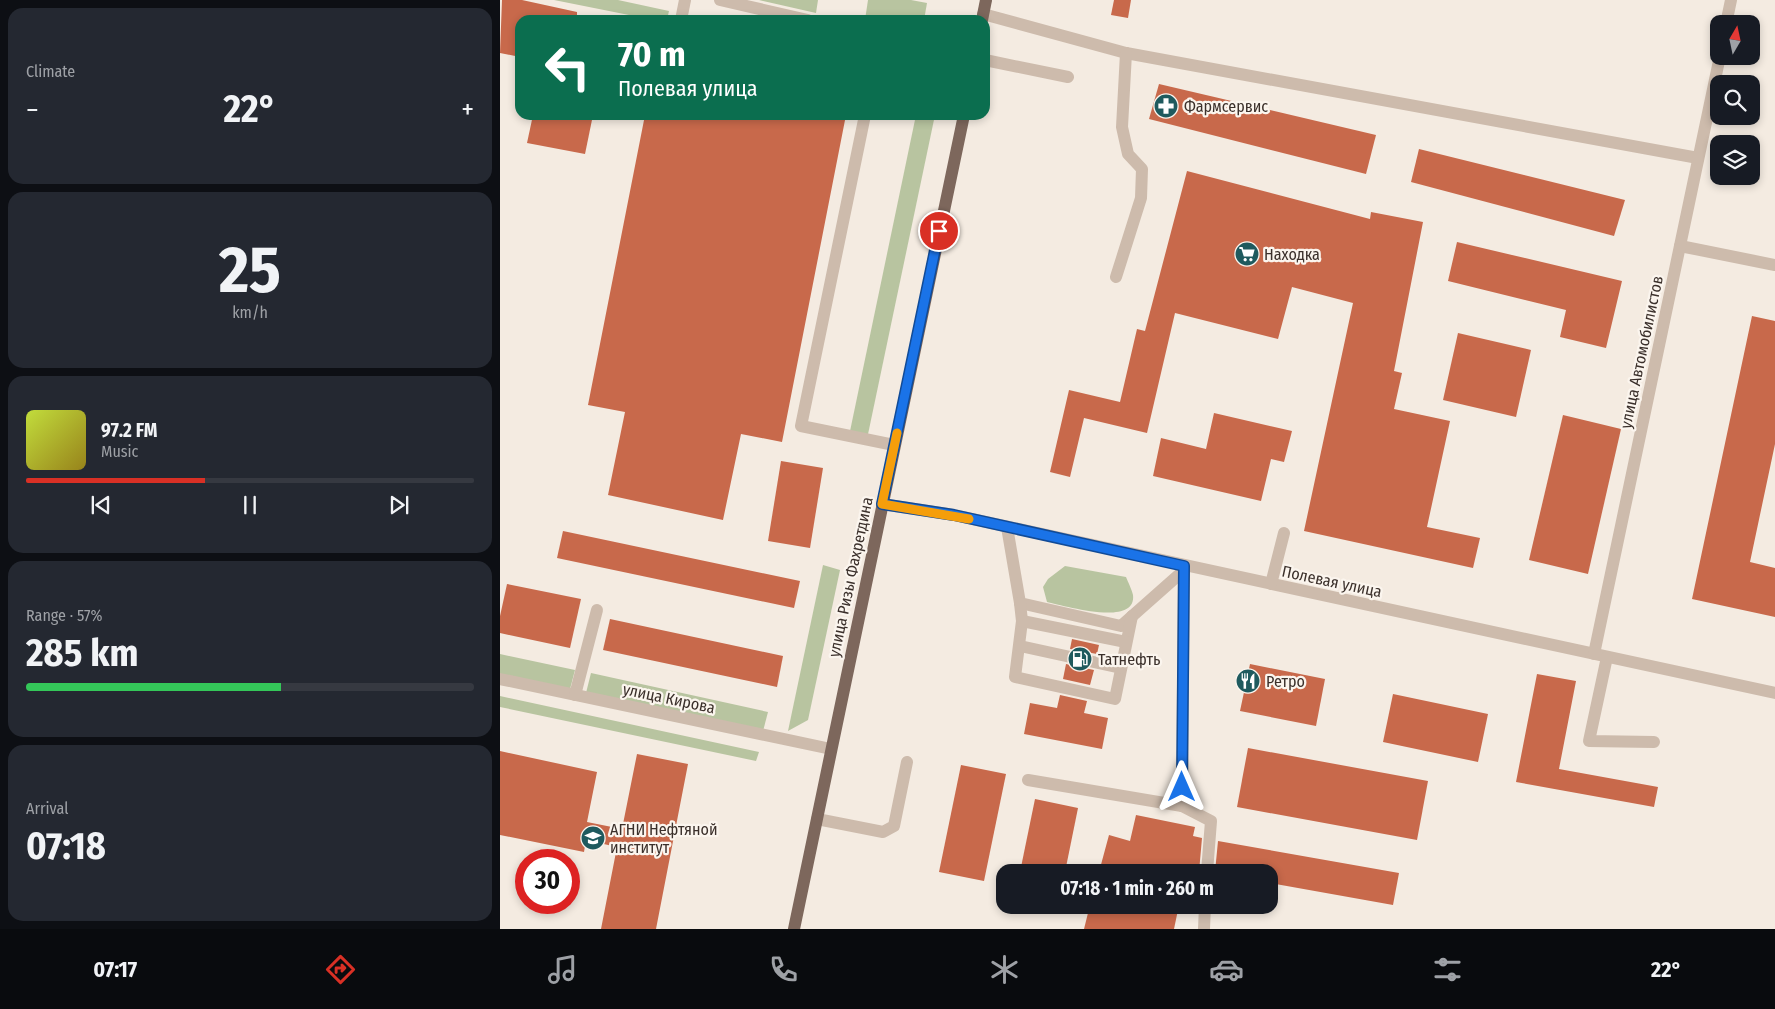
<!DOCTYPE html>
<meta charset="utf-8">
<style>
body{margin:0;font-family:"Fira Sans Condensed",sans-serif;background:#242831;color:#f1f3f6;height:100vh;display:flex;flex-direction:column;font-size:19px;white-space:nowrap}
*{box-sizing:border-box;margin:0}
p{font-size:16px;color:#9ea1a6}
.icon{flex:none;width:28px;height:28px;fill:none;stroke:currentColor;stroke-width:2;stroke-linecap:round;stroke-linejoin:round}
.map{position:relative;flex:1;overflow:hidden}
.panel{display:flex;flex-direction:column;gap:8px;padding:8px;background:#0d0f14;width:500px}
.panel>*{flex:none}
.banner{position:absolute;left:15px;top:15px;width:475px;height:105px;border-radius:15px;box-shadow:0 2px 8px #0003;background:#0b6e4f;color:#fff;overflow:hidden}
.needle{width:32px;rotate:9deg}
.controls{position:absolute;left:1210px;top:15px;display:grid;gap:10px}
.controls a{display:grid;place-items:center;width:50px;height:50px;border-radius:10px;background:#171b24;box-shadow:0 2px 8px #0003;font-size:25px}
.speed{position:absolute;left:15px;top:849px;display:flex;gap:10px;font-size:25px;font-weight:700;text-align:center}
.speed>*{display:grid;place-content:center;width:65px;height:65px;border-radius:50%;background:#171b24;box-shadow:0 2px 8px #0003;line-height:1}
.speed .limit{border:8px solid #d22;background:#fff;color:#111}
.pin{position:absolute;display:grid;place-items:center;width:42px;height:42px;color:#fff;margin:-21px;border:2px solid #fff;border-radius:50%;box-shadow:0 1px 5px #0007}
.me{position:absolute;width:55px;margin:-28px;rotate:0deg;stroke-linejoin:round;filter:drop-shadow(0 0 4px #0008)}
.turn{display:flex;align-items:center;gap:18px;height:105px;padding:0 20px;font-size:22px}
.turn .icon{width:65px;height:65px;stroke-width:2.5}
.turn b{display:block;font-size:35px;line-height:42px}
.big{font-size:38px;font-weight:700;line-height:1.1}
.panel .widget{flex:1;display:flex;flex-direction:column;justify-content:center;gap:8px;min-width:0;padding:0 18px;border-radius:15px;background:#242831}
.panel .dial{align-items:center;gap:0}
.dial b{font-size:65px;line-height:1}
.song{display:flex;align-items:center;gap:15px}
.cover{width:60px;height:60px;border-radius:8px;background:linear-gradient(135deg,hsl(70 70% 55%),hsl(50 70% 35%))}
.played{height:5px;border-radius:2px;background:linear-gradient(90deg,#d93025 40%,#363941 40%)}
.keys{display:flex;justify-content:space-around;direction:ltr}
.heat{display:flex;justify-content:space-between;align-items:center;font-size:28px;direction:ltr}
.charge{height:8px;border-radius:4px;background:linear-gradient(90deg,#34c759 57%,#363941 0)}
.trip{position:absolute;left:496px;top:864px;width:282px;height:50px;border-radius:15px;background:#171b24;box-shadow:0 2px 8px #0003;font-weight:700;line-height:50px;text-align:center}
.tab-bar{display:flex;height:80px;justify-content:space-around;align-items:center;background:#090b0e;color:#9ea1a6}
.tab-bar .icon{width:35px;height:35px}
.tab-bar .selected{color:#d93025}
.tab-bar b{font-size:22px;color:#f1f3f6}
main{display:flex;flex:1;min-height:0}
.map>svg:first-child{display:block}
.green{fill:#b8c4a0}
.building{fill:#c8694b}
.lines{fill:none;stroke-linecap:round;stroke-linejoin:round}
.minor{stroke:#cdbbac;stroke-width:12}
.major{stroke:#7d675c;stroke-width:12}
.route-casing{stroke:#114b97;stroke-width:12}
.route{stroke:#1a73e8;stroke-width:9}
.slow{stroke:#f59e0b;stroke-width:9}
.labels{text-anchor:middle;stroke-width:4.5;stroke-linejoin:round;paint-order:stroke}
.poi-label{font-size:16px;fill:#3b302b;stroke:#fbf5ee;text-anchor:start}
.street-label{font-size:16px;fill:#3b302b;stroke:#fbf5ee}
</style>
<main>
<section class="panel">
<div class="widget"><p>Climate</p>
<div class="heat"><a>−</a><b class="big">22°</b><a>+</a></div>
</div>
<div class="widget dial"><b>25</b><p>km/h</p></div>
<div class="widget">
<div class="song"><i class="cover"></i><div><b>97.2 FM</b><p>Music</p></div></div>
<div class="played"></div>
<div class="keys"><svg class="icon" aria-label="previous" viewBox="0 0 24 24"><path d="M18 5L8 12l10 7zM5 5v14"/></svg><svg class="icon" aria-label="pause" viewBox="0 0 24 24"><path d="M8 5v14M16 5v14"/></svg><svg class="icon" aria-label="next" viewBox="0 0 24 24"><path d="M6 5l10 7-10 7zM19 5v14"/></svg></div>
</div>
<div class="widget"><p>Range · 57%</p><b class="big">285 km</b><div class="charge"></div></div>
<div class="widget"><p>Arrival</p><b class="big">07:18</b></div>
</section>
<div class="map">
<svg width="1275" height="929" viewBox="0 0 1275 929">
<rect width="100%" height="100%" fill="#f4ebe1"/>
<g class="green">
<path d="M54,0H118L169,11L167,20H154Z"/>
<path d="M259,0H318L316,13Z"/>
<path d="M368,0H411L427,3L424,20H365Z"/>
<path d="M416,115H435L367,439L349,436Z"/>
<path d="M323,565L340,570L308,720L288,731Z"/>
<path d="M565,566L626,577C628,582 632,590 633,595C637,628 562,605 547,602L543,587L548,579Z"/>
<path d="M0,654L75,670L69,693L0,679Z"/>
<path d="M91,673L268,712L262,735L85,697Z"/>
<path d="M0,696L259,752L256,761L0,707Z"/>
</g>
<g class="building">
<path d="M2,0H22L77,12V20H20V57L0,53Z"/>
<path d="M614,0H631L628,18L611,15Z"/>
<path d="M659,84L876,135L866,174L649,119Z"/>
<path d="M33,115H93L85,154L27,143Z"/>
<path d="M145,115H346L282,442L241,434L223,520L108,495L125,412L88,405Z"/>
<path d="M919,149L1125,200L1114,236L911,182Z"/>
<path d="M687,171L870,219L871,212L923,222L894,371L902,373L894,409L950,421L927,527L980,538L973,568L804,531L853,303L792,287L778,339L675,313L647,433L584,418L570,477L550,472L569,390L620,402L637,329L645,331Z"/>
<path d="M957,242L1122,281L1106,348L1060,337L1066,310L948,281Z"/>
<path d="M1252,316L1275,321V444L1250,562L1275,568V617L1192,599Z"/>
<path d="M958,333L1031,350L1016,417L943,400Z"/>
<path d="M714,413L792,431L784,462L771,459L761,501L653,476L661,438L706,449Z"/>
<path d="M1063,415L1121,429L1088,574L1029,560Z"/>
<path d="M281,461L323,468L310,548L268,541Z"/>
<path d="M63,531L300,581L294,608L57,558Z"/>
<path d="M7,584L81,599L70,648L0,633V616Z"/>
<path d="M110,619L283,656L277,687L103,650Z"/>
<path d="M572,639L599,645L597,654L570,649Z"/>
<path d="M566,664L594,670L590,685L563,679Z"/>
<path d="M750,664L825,679L816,726L740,711Z"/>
<path d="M1037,674L1076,681L1059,769L1158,787L1154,807L1016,782Z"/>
<path d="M893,694L988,714L978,762L883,742Z"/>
<path d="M560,695L587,701L584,713L608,718L602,749L524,734L530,703L557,708Z"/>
<path d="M748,748L928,781L917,840L737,807Z"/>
<path d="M0,751L97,772L87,822L122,829L137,754L188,764L156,929H101L117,847L86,840L84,852L0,835Z"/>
<path d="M461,765L506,774L484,881L439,872Z"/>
<path d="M535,799L578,808L565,872H520Z"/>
<path d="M636,815L695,827L693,836L702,838L699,872H599L609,835L630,841Z"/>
<path d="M718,841L899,873L893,905L770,883V872H715Z"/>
<path d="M590,905H679L674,929H584Z"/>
</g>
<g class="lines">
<g class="minor">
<path d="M220,0L308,20"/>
<path d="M483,14L626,53L1198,158"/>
<path d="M181,20L185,0"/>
<path d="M1226,24L1231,0"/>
<path d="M485,60L568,77"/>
<path d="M365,115L301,426L394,445"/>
<path d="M1180,246L1275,265"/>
<path d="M616,277L641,198L642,169L628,154L622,127L626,53"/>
<path d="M382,504L454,515L1275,693"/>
<path d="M507,527L520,603L621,626L682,572"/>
<path d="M771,584L784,533"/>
<path d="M520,603L522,621L515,677L615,699L632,616"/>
<path d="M522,621L626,642"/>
<path d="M520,646L621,668"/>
<path d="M1094,654L1220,56"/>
<path d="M1107,657L1089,741L1154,742"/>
<path d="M0,679L331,749"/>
<path d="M75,695L97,610"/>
<path d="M528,780L682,806L684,566"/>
<path d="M682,806L711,821L707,872"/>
<path d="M317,819L383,832L394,826L407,762"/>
<path d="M704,929L705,905"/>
</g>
<g class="major">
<path d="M482,20L486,0"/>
<path d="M294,929L464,115"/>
</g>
</g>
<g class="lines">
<defs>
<path id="route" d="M439,231L382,504L454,515L684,566L682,787"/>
</defs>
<use href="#route" class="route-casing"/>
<use href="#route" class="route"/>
<path class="slow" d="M397,433L382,504L469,519"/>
</g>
<defs>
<symbol id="pharmacy-disc" viewBox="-11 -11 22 22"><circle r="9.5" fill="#1f5a5e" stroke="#fbf5ee"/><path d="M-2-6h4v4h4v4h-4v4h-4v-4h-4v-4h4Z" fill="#fff"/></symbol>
<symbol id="supermarket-disc" viewBox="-11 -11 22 22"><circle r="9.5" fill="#1f5a5e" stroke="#fbf5ee"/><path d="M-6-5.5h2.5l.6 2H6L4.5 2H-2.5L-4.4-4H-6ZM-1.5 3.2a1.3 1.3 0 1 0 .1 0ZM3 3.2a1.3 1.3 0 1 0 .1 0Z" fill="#fff"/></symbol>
<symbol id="fuel-disc" viewBox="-11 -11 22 22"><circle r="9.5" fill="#1f5a5e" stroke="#fbf5ee"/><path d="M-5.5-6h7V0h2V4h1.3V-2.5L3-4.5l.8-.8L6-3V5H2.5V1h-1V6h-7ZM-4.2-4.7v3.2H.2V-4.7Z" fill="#fff"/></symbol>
<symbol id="restaurant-disc" viewBox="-11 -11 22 22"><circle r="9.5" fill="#1f5a5e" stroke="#fbf5ee"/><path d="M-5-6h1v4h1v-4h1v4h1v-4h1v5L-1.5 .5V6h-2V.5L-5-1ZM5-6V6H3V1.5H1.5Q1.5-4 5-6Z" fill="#fff"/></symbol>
<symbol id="university-disc" viewBox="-11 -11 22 22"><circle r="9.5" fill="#1f5a5e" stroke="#fbf5ee"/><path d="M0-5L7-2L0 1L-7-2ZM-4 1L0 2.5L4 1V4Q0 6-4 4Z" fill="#fff"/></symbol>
</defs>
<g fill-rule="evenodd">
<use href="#pharmacy-disc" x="652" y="92" width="28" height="28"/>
<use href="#supermarket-disc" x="733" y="240" width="28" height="28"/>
<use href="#fuel-disc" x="566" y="645" width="28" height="28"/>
<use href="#restaurant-disc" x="734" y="667" width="28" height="28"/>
<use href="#university-disc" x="79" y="824" width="28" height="28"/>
</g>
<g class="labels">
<g class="poi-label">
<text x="684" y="112">Фармсервис</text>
<text x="764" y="260">Находка</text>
<text x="598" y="665">Татнефть</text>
<text x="766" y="687">Ретро</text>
<text x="110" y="835">АГНИ Нефтяной<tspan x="110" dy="18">институт</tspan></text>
</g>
<g class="street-label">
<text transform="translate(1141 352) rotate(-78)" y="6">улица Автомобилистов</text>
<text transform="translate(350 577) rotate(-78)" y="6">улица Ризы Фахретдина</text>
<text transform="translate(832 581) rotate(12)" y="6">Полевая улица</text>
<text transform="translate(169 698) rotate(12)" y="6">улица Кирова</text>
</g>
</g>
</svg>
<div class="controls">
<a><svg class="needle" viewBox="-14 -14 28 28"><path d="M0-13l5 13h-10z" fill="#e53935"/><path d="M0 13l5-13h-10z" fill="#9ea1a6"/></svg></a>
<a><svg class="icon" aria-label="search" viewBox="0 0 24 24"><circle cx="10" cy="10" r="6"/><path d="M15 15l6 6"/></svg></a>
<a><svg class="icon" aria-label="layers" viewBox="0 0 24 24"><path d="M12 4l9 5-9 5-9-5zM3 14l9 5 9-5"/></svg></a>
</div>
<div class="speed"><div class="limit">30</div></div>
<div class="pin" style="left:439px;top:231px;background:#d93025"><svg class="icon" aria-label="arrive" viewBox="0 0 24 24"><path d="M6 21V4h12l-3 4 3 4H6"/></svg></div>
<svg class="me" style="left:682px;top:787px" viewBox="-20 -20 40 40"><path d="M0-17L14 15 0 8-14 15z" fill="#1a73e8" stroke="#fff" stroke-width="4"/></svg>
<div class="trip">07:18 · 1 min · 260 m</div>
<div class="banner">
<div class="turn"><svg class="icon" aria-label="left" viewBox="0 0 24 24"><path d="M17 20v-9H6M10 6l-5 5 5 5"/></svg><div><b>70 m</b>Полевая улица</div></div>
</div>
</div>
</main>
<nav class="tab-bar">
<b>07:17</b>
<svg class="icon selected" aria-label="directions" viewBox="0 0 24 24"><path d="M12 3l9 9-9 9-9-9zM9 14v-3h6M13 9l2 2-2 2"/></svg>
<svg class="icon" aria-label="music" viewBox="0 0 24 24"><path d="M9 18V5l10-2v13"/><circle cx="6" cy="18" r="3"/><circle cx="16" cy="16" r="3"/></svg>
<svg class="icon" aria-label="phone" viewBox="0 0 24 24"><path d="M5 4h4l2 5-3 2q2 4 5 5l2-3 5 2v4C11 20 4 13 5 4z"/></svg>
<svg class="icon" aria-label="climate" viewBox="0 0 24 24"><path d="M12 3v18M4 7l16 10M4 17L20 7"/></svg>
<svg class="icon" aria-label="car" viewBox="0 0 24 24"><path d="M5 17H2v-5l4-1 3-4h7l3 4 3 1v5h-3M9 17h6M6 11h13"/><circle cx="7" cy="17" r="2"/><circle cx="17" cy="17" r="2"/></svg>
<svg class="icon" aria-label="filters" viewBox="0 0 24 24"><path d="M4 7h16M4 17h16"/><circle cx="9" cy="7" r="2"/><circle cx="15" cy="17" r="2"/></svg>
<b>22°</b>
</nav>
